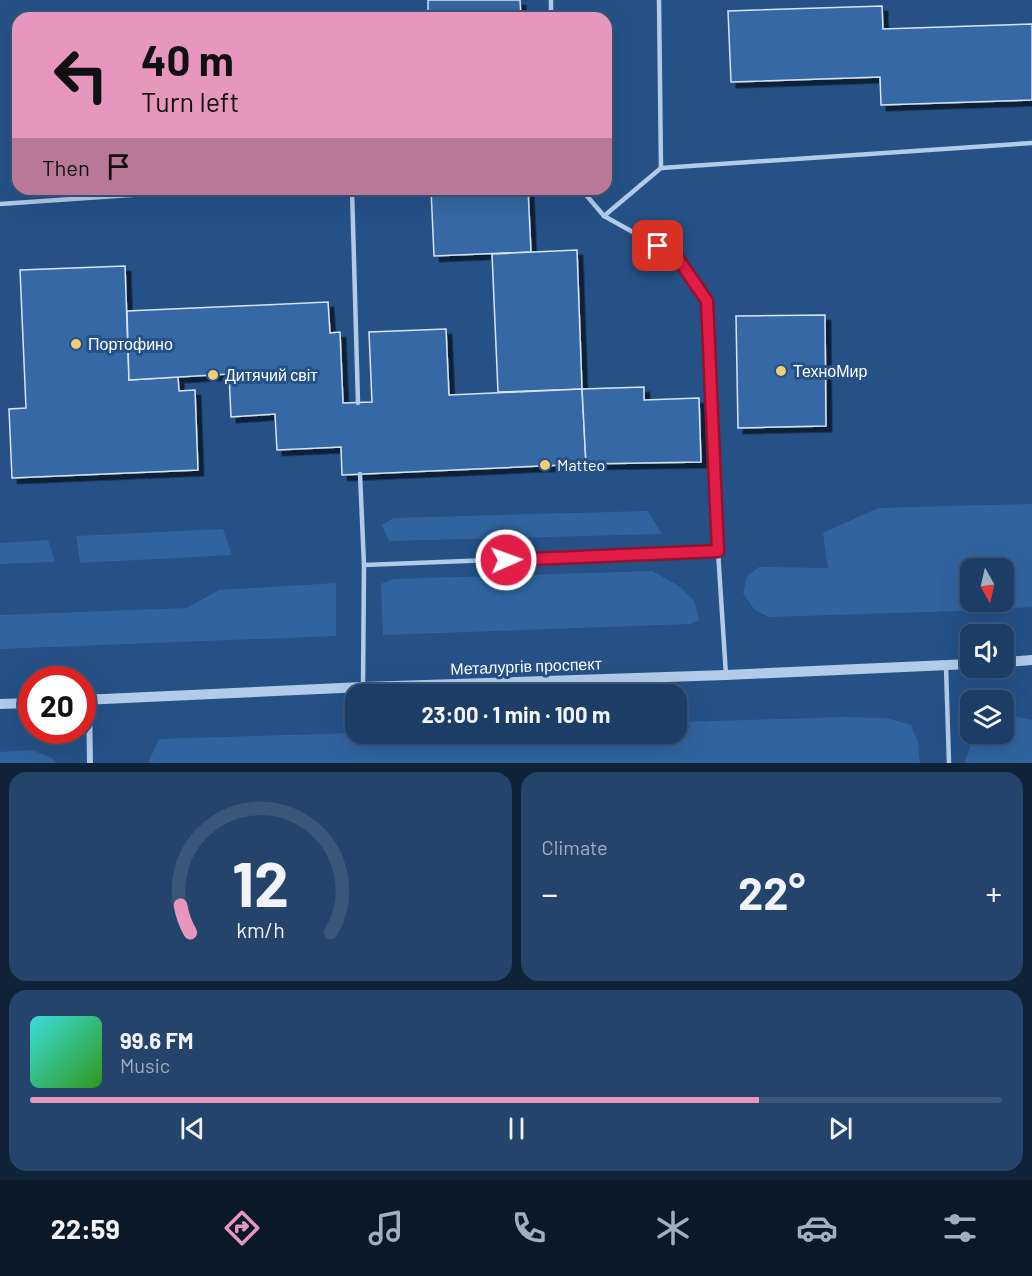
<!DOCTYPE html>
<meta charset="utf-8">
<style>
body{margin:0;font-family:Barlow,sans-serif;background:#25446b;color:#f1f3f6;height:100vh;display:flex;flex-direction:column;font-size:22px;white-space:nowrap}
*{box-sizing:border-box;margin:0}
p{font-size:20px;color:#a0aebf}
.icon{flex:none;width:33px;height:33px;fill:none;stroke:currentColor;stroke-width:2;stroke-linecap:round;stroke-linejoin:round}
.map{position:relative;height:763px;overflow:hidden}
.panel{display:flex;flex-direction:column;gap:9px;padding:9px;background:#0f2238;flex:1}
.panel>*{flex:none}
.top-card{position:absolute;left:12px;top:12px;width:600px;height:183px;border-radius:18px;box-shadow:0 6px 24px #0002,0 0 0 2px #3a5679;background:#e797bd;color:#111;overflow:hidden}
.needle{width:39px;rotate:172deg}
.tools{position:absolute;left:960px;top:558px;display:grid;gap:12px}
.tools a{display:grid;place-items:center;width:54px;height:54px;border-radius:12px;background:#1c3d65;box-shadow:0 6px 24px #0002,0 0 0 2px #3a5679;font-size:30px}
.speed{position:absolute;left:18px;top:666px;display:flex;gap:12px;font-size:30px;font-weight:700;text-align:center}
.speed>*{display:grid;place-content:center;width:78px;height:78px;border-radius:50%;background:#1c3d65;box-shadow:0 6px 24px #0002,0 0 0 2px #3a5679;line-height:1}
.speed .limit{border:9px solid #d22;background:#fff;color:#111}
.pin{position:absolute;display:grid;place-items:center;width:51px;height:51px;color:#fff;margin:-26px;border-radius:12px;box-shadow:0 3px 9px #0006}
.me{position:absolute;width:66px;margin:-33px;rotate:88deg;stroke-linejoin:round;filter:drop-shadow(0 0 4px #0008)}
.turn{display:flex;align-items:center;gap:21px;height:126px;padding:0 30px;font-size:27px}
.turn .icon{width:78px;height:78px;stroke-width:2.5}
.turn b{display:block;font-size:42px;line-height:51px}
.then{display:flex;align-items:center;height:57px;padding:0 30px;background:#0003;gap:12px;font-size:22px}
.big{font-size:45px;font-weight:700;line-height:1.1}
.panel .card{flex:1;display:flex;flex-direction:column;justify-content:center;gap:9px;min-width:0;padding:0 21px;border-radius:18px;background:#25446b}
.panel .dial{align-items:center;gap:0}
.dial svg{height:156px;overflow:visible;fill:none;stroke:#3a5679;stroke-width:7;stroke-linecap:round;text-anchor:middle}
.dial text{fill:#f1f3f6;stroke:none}
.song{display:flex;align-items:center;gap:18px}
.cover{width:72px;height:72px;border-radius:9px;background:linear-gradient(135deg,hsl(180 70% 55%),hsl(110 70% 35%))}
.played{height:6px;border-radius:3px;background:linear-gradient(90deg,#e797bd 75%,#3a5679 75%)}
.keys{display:flex;justify-content:space-around;direction:ltr}
.heat{display:flex;justify-content:space-between;align-items:center;font-size:33px;direction:ltr}
.panel .tiles{flex:1;display:grid;gap:9px;grid-template-columns:1fr 1fr}
.card:last-child{grid-column:span 2}
.trip{position:absolute;left:345px;top:684px;width:342px;height:60px;border-radius:18px;background:#1c3d65;box-shadow:0 6px 24px #0002,0 0 0 2px #3a5679;font-weight:700;line-height:60px;text-align:center}
.tabs{display:flex;height:96px;justify-content:space-around;align-items:center;background:#0b1828;color:#a0aebf}
.tabs .icon{width:42px;height:42px}
.tabs .active{color:#e797bd}
.tabs b{font-size:27px;color:#f1f3f6}
.map>svg:first-child{display:block}
.green{fill:#30639f;fill-rule:evenodd}
.building{fill:#3668a4;stroke:#d5e4f7;stroke-width:1.5;filter:url(#shadow)}
.lines{fill:none;stroke-linecap:round;stroke-linejoin:round}
.service{stroke:#b1cbe9;stroke-width:4.5}
.minor{stroke:#b1cbe9;stroke-width:6}
.tertiary{stroke:#b1cbe9;stroke-width:10}
.route-casing{stroke:#92132f;stroke-width:15}
.route{stroke:#e11d48;stroke-width:10}
.poi-dot{fill:#f2cd75;stroke:#255187;stroke-width:2}
.labels{text-anchor:middle;stroke-width:6;stroke-linejoin:round;paint-order:stroke}
.poi-label{font-size:16px;fill:#fff;stroke:#255187;text-anchor:start}
.street-label{font-size:16px;fill:#fff;stroke:#255187}
</style>
<div class="map">
<svg width="1032" height="763" viewBox="0 0 1032 763">
<defs>
<filter id="shadow"><feDropShadow dx="5.5" dy="5.5" stdDeviation="0" flood-color="#0009"/></filter>
</defs>
<rect width="100%" height="100%" fill="#255187"/>
<g class="green">
<path d="M1032,504V607L959,611L768,617L754,609L743,593L747,576L759,567L828,568L823,533L878,508ZM1004,568V602H970V568Z"/>
<path d="M648,511L662,534L389,541L382,525L393,518Z"/>
<path d="M223,529L232,555L80,563L76,536Z"/>
<path d="M48,540L55,562L0,564V543Z"/>
<path d="M652,571L679,586L695,602L699,620L690,624L383,635L381,584L393,579Z"/>
<path d="M336,583V636L0,649V615L187,608L219,590Z"/>
<path d="M844,717L886,718L911,725L918,742L920,763H148L159,739L355,733L676,734L677,722Z"/>
<path d="M1018,717L1032,720V763H964L974,736L977,734H1004V720Z"/>
<path d="M32,750L52,758L57,763H0V752Z"/>
</g>
<g class="building">
<path d="M428,0H520L521,18H428Z"/>
<path d="M882,6L883,29L1032,24V100L881,105L880,77L731,82L728,11Z"/>
<path d="M431,189H528L531,252L434,256Z"/>
<path d="M577,250L582,389L498,392L492,254Z"/>
<path d="M125,266L129,380L178,377L179,391L195,390L198,470L12,478L9,409L26,408L20,270Z"/>
<path d="M328,302L330,333L340,332L343,403L372,402L369,332L446,329L449,395L582,389L586,464L342,475L341,447L277,450L275,414L231,417L229,374L129,380L127,311Z"/>
<path d="M825,315L826,426L738,428L736,316Z"/>
<path d="M644,387V400L699,398L701,462L586,464L582,389Z"/>
</g>
<g class="lines">
<g class="service">
<path d="M551,0V18"/>
<path d="M661,168L1032,143"/>
<path d="M352,189L358,403"/>
<path d="M581,189L604,216L676,256L707,301L718,551L726,675"/>
<path d="M0,204L218,189"/>
<path d="M604,216L661,168L659,0"/>
<path d="M360,474L364,565"/>
<path d="M946,667L949,763"/>
<path d="M363,686L364,565L718,551"/>
</g>
<path class="minor" d="M89,700L90,763"/>
<g class="tertiary">
<path d="M1004,662L1032,660"/>
<path d="M82,700L363,687L726,675L970,664"/>
<path d="M0,704L32,703"/>
</g>
</g>
<g class="lines">
<defs>
<path id="route" d="M506,560L718,551L707,301L676,256L658,246"/>
</defs>
<use href="#route" class="route-casing"/>
<use href="#route" class="route"/>
</g>
<g class="poi-dot">
<circle cx="76" cy="344" r="6"/>
<circle cx="781" cy="371" r="6"/>
<circle cx="213" cy="375" r="6"/>
<circle cx="545" cy="465" r="6"/>
</g>
<g class="labels">
<g class="poi-label">
<text x="88" y="350">Портофино</text>
<text x="793" y="377">ТехноМир</text>
<text x="225" y="381">Дитячий світ</text>
<text x="557" y="471">Matteo</text>
</g>
<g class="street-label">
<text transform="translate(526 666) rotate(-2)" y="6">Металургів проспект</text>
</g>
</g>
</svg>
<div class="tools">
<a><svg class="needle" viewBox="-14 -14 28 28"><path d="M0-13l5 13h-10z" fill="#e53935"/><path d="M0 13l5-13h-10z" fill="#a0aebf"/></svg></a>
<a><svg class="icon" aria-label="sound" viewBox="0 0 24 24"><path d="M4 9h4l5-4v14l-5-4H4zM17 9q2 3 0 6"/></svg></a>
<a><svg class="icon" aria-label="layers" viewBox="0 0 24 24"><path d="M12 4l9 5-9 5-9-5zM3 14l9 5 9-5"/></svg></a>
</div>
<div class="speed"><div class="limit">20</div></div>
<div class="pin" style="left:658px;top:246px;background:#d93025"><svg class="icon" aria-label="arrive" viewBox="0 0 24 24"><path d="M6 21V4h12l-3 4 3 4H6"/></svg></div>
<svg class="me" style="left:506px;top:560px" viewBox="-20 -20 40 40"><circle r="17" fill="#e11d48" stroke="#fff" stroke-width="3"/><path d="M0-11L8 9 0 5-8 9z" fill="#fff"/></svg>
<div class="trip">23:00 · 1 min · 100 m</div>
<div class="top-card">
<div class="turn"><svg class="icon" aria-label="left" viewBox="0 0 24 24"><path d="M17 20v-9H6M10 6l-5 5 5 5"/></svg><div><b>40 m</b>Turn left</div></div>
<div class="then">Then<svg class="icon" aria-label="arrive" viewBox="0 0 24 24"><path d="M6 21V4h12l-3 4 3 4H6"/></svg></div>
</div>
</div>
<section class="panel">
<div class="tiles">
<div class="card dial"><svg viewBox="0 0 100 80">
<path d="M14 69A42 42 0 1 1 86 69"/>
<path d="M14 69A42 42 0 0 1 9 55" stroke="#e797bd"/>
<text x="50" y="56" font-size="32" font-weight="700">12</text>
<text x="50" y="72" font-size="11">km/h</text>
</svg></div>
<div class="card"><p>Climate</p>
<div class="heat"><a>−</a><b class="big">22°</b><a>+</a></div>
</div>
<div class="card">
<div class="song"><i class="cover"></i><div><b>99.6 FM</b><p>Music</p></div></div>
<div class="played"></div>
<div class="keys"><svg class="icon" aria-label="previous" viewBox="0 0 24 24"><path d="M18 5L8 12l10 7zM5 5v14"/></svg><svg class="icon" aria-label="pause" viewBox="0 0 24 24"><path d="M8 5v14M16 5v14"/></svg><svg class="icon" aria-label="next" viewBox="0 0 24 24"><path d="M6 5l10 7-10 7zM19 5v14"/></svg></div>
</div>
</div>
</section>
<nav class="tabs">
<b>22:59</b>
<svg class="icon active" aria-label="directions" viewBox="0 0 24 24"><path d="M12 3l9 9-9 9-9-9zM9 14v-3h6M13 9l2 2-2 2"/></svg>
<svg class="icon" aria-label="music" viewBox="0 0 24 24"><path d="M9 18V5l10-2v13"/><circle cx="6" cy="18" r="3"/><circle cx="16" cy="16" r="3"/></svg>
<svg class="icon" aria-label="phone" viewBox="0 0 24 24"><path d="M5 4h4l2 5-3 2q2 4 5 5l2-3 5 2v4C11 20 4 13 5 4z"/></svg>
<svg class="icon" aria-label="climate" viewBox="0 0 24 24"><path d="M12 3v18M4 7l16 10M4 17L20 7"/></svg>
<svg class="icon" aria-label="car" viewBox="0 0 24 24"><path d="M5 17H2v-5l4-1 3-4h7l3 4 3 1v5h-3M9 17h6M6 11h13"/><circle cx="7" cy="17" r="2"/><circle cx="17" cy="17" r="2"/></svg>
<svg class="icon" aria-label="filters" viewBox="0 0 24 24"><path d="M4 7h16M4 17h16"/><circle cx="9" cy="7" r="2"/><circle cx="15" cy="17" r="2"/></svg>
</nav>
